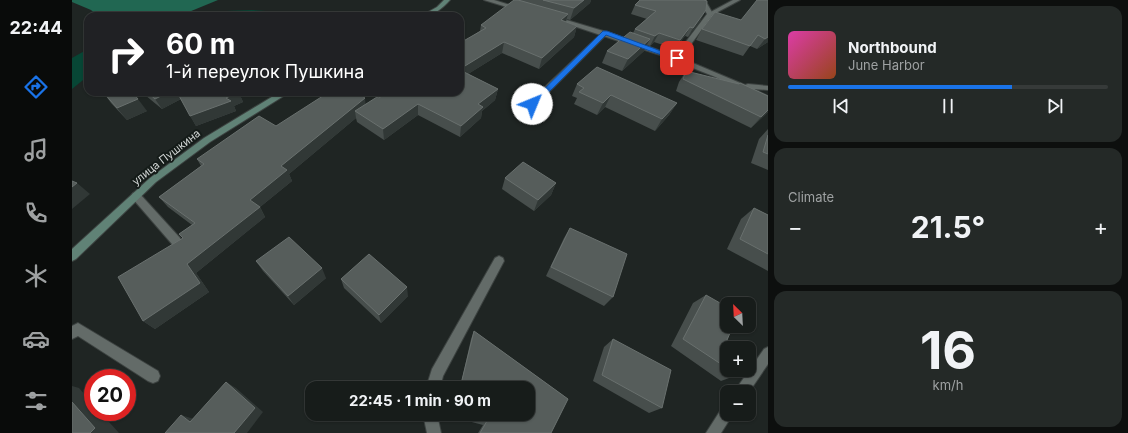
<!DOCTYPE html>
<meta charset="utf-8">
<style>
body{margin:0;font-family:Inter,sans-serif;background:#242927;color:#f1f3f6;height:100vh;display:flex;flex-direction:column;font-size:15px;white-space:nowrap}
*{box-sizing:border-box;margin:0}
p{font-size:13px;color:#9ea1a2}
.icon{flex:none;width:22px;height:22px;fill:none;stroke:currentColor;stroke-width:2;stroke-linecap:round;stroke-linejoin:round}
.map{position:relative;flex:1;overflow:hidden}
.side{display:flex;flex-direction:column;gap:6px;padding:6px;background:#0d0f0e;width:360px}
.side>*{flex:none}
.hud{position:absolute;left:12px;top:12px;width:380px;height:84px;border-radius:12px;box-shadow:0 1px 3px #0004,0 0 0 1px #363a39;background:#202124;color:#fff;overflow:hidden}
.needle{width:26px;rotate:336deg}
.fabs{position:absolute;left:648px;top:297px;display:grid;gap:8px}
.fabs a{display:grid;place-items:center;width:36px;height:36px;border-radius:8px;background:#171c1a;box-shadow:0 1px 3px #0004,0 0 0 1px #363a39;font-size:20px}
.speed{position:absolute;left:12px;top:369px;display:flex;gap:8px;font-size:20px;font-weight:700;text-align:center}
.speed>*{display:grid;place-content:center;width:52px;height:52px;border-radius:50%;background:#171c1a;box-shadow:0 1px 3px #0004,0 0 0 1px #363a39;line-height:1}
.speed .limit{border:6px solid #d22;background:#fff;color:#111}
.pin{position:absolute;display:grid;place-items:center;width:34px;height:34px;color:#fff;margin:-17px;border-radius:8px;box-shadow:0 2px 6px #0006}
.me{position:absolute;width:44px;margin:-22px;rotate:45deg;stroke-linejoin:round;filter:drop-shadow(0 0 3px #0008)}
.turn{display:flex;align-items:center;gap:14px;height:84px;padding:0 16px;font-size:18px}
.turn .icon{width:52px;height:52px;stroke-width:2.5}
.turn b{display:block;font-size:28px;line-height:34px}
.big{font-size:30px;font-weight:700;line-height:1.1}
.side .widget{flex:1;display:flex;flex-direction:column;justify-content:center;gap:6px;min-width:0;padding:0 14px;border-radius:12px;background:#242927}
.side .dial{align-items:center;gap:0}
.dial b{font-size:52px;line-height:1}
.song{display:flex;align-items:center;gap:12px}
.cover{width:48px;height:48px;border-radius:6px;background:linear-gradient(135deg,hsl(320 70% 55%),hsl(20 70% 35%))}
.played{height:4px;border-radius:2px;background:linear-gradient(90deg,#1a73e8 70%,#363a39 70%)}
.keys{display:flex;justify-content:space-around;direction:ltr}
.heat{display:flex;justify-content:space-between;align-items:center;font-size:22px;direction:ltr}
.trip{position:absolute;left:233px;top:381px;width:230px;height:40px;border-radius:12px;background:#171c1a;box-shadow:0 1px 3px #0004,0 0 0 1px #363a39;font-weight:700;line-height:40px;text-align:center}
main{display:flex;flex:1;min-height:0}
.dock{display:flex;flex-direction:column;width:72px;justify-content:space-around;align-items:center;background:#090b0a;color:#9ea1a2}
.dock .icon{width:28px;height:28px}
.dock .current{color:#1a73e8}
.dock b{font-size:18px;color:#f1f3f6}
.map>svg:first-child{display:block}
.green{fill:#074635}
.water{fill:#216752}
.lines{fill:none;stroke-linecap:round;stroke-linejoin:round}
.lane-casing{stroke:#3c4240;stroke-width:2}
.street-casing{stroke:#3c4240;stroke-width:2}
.secondary-casing{stroke:#3c4240;stroke-width:2}
.lane{fill:#636b68;fill-rule:evenodd}
.street{fill:#636b68;fill-rule:evenodd}
.secondary{fill:#608276;fill-rule:evenodd}
.wall{fill:#474e4c}
.shaded-wall{fill:#313836}
.building{fill:#565d5b;stroke:#69706e}
.route{fill:#1a73e8;stroke:#114b97}
.labels{text-anchor:middle;stroke-width:4;stroke-linejoin:round;paint-order:stroke}
.street-label{font-size:11px;fill:#d1d5d4;stroke:#151c19}
</style>
<main>
<nav class="dock">
<b>22:44</b>
<svg class="icon current" aria-label="directions" viewBox="0 0 24 24"><path d="M12 3l9 9-9 9-9-9zM9 14v-3h6M13 9l2 2-2 2"/></svg>
<svg class="icon" aria-label="music" viewBox="0 0 24 24"><path d="M9 18V5l10-2v13"/><circle cx="6" cy="18" r="3"/><circle cx="16" cy="16" r="3"/></svg>
<svg class="icon" aria-label="phone" viewBox="0 0 24 24"><path d="M5 4h4l2 5-3 2q2 4 5 5l2-3 5 2v4C11 20 4 13 5 4z"/></svg>
<svg class="icon" aria-label="climate" viewBox="0 0 24 24"><path d="M12 3v18M4 7l16 10M4 17L20 7"/></svg>
<svg class="icon" aria-label="car" viewBox="0 0 24 24"><path d="M5 17H2v-5l4-1 3-4h7l3 4 3 1v5h-3M9 17h6M6 11h13"/><circle cx="7" cy="17" r="2"/><circle cx="17" cy="17" r="2"/></svg>
<svg class="icon" aria-label="filters" viewBox="0 0 24 24"><path d="M4 7h16M4 17h16"/><circle cx="9" cy="7" r="2"/><circle cx="15" cy="17" r="2"/></svg>
</nav>
<div class="map">
<svg width="696" height="433" viewBox="0 0 696 433">
<rect width="100%" height="100%" fill="#1f2523"/>
<g class="green">
<path d="M180,10L225,13L235,16H128L154,11Z"/>
<path d="M16,49V76L0,89V58Z"/>
</g>
<path class="water" d="M0,0H146L107,16H26L19,10L0,2Z"/>
<g class="lines">
<defs>
<g id="lane">
<path d="M661,0H668L640,15L635,14Z"/>
<path d="M531,32L536,33L463,106H457V102Z"/>
<path d="M64,192L67,193L108,238L109,241L108,244L104,245L100,244L61,199L59,196L61,193Z"/>
<path d="M6,323L86,371L88,376L86,381L81,383L76,381L6,336L0,339V326Z"/>
</g>
<g id="street">
<path d="M412,0H422L451,9L448,11Z"/>
<path d="M627,0H633L641,14L609,58L673,85L676,84L696,86V90L681,89L696,96V101L641,76L588,55L478,18L481,16L538,33L603,56L635,14Z"/>
<path d="M427,256L431,258L432,261L371,376L368,388H354L360,369L423,258Z"/>
<path d="M696,347V364L677,392H662L692,349Z"/>
<path d="M655,406V414H661L649,433H634L650,408Z"/>
<path d="M351,414H365L369,433H355Z"/>
</g>
<g id="secondary">
<path d="M372,0H378C370,9 361,16 349,16L365,7Z"/>
<path d="M208,92H218L138,142L84,182L4,259L0,261V249L78,178L132,138Z"/>
</g>
</defs>
<use href="#lane" class="lane-casing"/>
<use href="#street" class="street-casing"/>
<use href="#secondary" class="secondary-casing"/>
<use href="#lane" class="lane"/>
<use href="#street" class="street"/>
<use href="#secondary" class="secondary"/>
</g>
<g class="wall">
<path d="M447,0H519L518,3L498,20L495,19L494,22L505,26L502,37L467,69L430,53L396,74L426,89L423,100L410,111L409,118L388,137L346,115L312,140L285,122L284,118L217,174L220,181L188,207L193,217L124,273L137,292L83,329L71,321L111,238L107,234L120,225L96,207L87,197L129,166L125,159L204,126L294,104L307,98L408,31L409,25Z"/>
<path d="M696,0V42L685,49L678,46L671,56L624,40L630,29L669,20Z"/>
<path d="M563,5L629,20L616,37L613,36L603,49L582,42L578,46L575,45L572,51L550,71L530,63L535,51L561,33L563,29L575,19L559,14Z"/>
<path d="M614,71L696,96V112L679,128L604,91L607,82Z"/>
<path d="M505,84L605,103L597,115L583,131L533,107L525,115L502,104L505,98L500,96Z"/>
<path d="M31,92L75,111L55,120L39,103Z"/>
<path d="M71,92H170L167,93L171,102L162,106L164,111L124,126L109,99L90,109L73,95Z"/>
<path d="M696,129V170L679,163L687,139Z"/>
<path d="M433,178L484,183L479,195L462,211L430,189Z"/>
<path d="M682,208L696,215V271L655,249L669,219Z"/>
<path d="M498,228L541,297L532,306L474,276L492,238Z"/>
<path d="M184,261L254,278L222,305L191,271Z"/>
<path d="M269,279L336,296L309,323L272,288Z"/>
<path d="M634,295L655,340V370H667L665,375L649,381L599,346L621,303Z"/>
<path d="M402,331L496,399L479,433H406L411,425L381,417V414H456V388H388L399,339Z"/>
<path d="M541,339L590,408L577,413L521,381L532,347Z"/>
</g>
<g class="shaded-wall">
<path d="M512,0H519L518,3L498,20L502,8Z"/>
<path d="M634,10L629,20L616,37L621,28Z"/>
<path d="M496,14L493,25L489,20Z"/>
<path d="M505,26L502,37L467,69L470,58Z"/>
<path d="M618,27L613,36L603,49L608,40Z"/>
<path d="M587,33L582,42L578,46L583,36Z"/>
<path d="M696,37V42L685,49L693,39Z"/>
<path d="M578,39L572,51L550,71L556,59Z"/>
<path d="M432,42L430,53L388,79V69Z"/>
<path d="M426,89L423,100L410,111L409,118L388,137L389,126L406,104Z"/>
<path d="M97,92H105L109,99L90,109L83,99Z"/>
<path d="M163,92H170L167,93L171,102L162,106L164,111L124,126L118,116Z"/>
<path d="M539,95L533,107L525,115L531,103Z"/>
<path d="M293,98L294,109L283,111L284,118L217,174L220,181L188,207L193,217L124,273L137,292L83,329L71,321L115,264L178,200L209,166Z"/>
<path d="M66,99L75,111L55,120L45,108Z"/>
<path d="M605,103L597,115L583,131L590,119Z"/>
<path d="M346,104V115L312,140L311,129Z"/>
<path d="M696,110V112L679,128L689,117Z"/>
<path d="M5,183L18,194L0,209V187Z"/>
<path d="M484,183L479,195L462,211L466,200Z"/>
<path d="M250,268L254,278L222,305L216,296Z"/>
<path d="M335,287L336,296L309,323L307,315Z"/>
<path d="M154,382L164,388L191,412L175,433H162Z"/>
<path d="M0,386L7,388L21,404V412H28L47,433H18L0,402Z"/>
<path d="M109,415L122,419L118,422Z"/>
</g>
<g class="building">
<path d="M442,0H446L496,14L489,20L505,26L470,58L432,42L388,69V43L414,28L409,25Z"/>
<path d="M471,0H512L502,8Z"/>
<path d="M568,0H632L635,1L634,10L621,28L618,27L608,40L587,33L583,36L563,29L584,11L563,5Z"/>
<path d="M685,0H696V37L693,39L686,35L678,46L630,29L643,12L669,20Z"/>
<path d="M558,32L578,39L556,59L535,51Z"/>
<path d="M525,67L605,103L590,119L539,95L531,103L507,92L512,88L505,84Z"/>
<path d="M388,70L426,89L406,104L411,107L389,126L346,104L311,129L283,111L305,97L307,98L315,92H388Z"/>
<path d="M614,71L667,84L668,83L696,96V110L689,117L611,79Z"/>
<path d="M31,92H60L66,99L45,108Z"/>
<path d="M75,92H97L83,99Z"/>
<path d="M105,92H166L154,98L159,101L118,116Z"/>
<path d="M257,92H283L293,98L209,166L215,170L178,200L188,207L115,264L128,283L71,321L46,277L111,238L107,234L123,223L87,197L132,164L125,159L187,116L204,126Z"/>
<path d="M696,135V154L691,152Z"/>
<path d="M451,162L484,183L466,200L433,178Z"/>
<path d="M0,181L5,183L0,187Z"/>
<path d="M682,208L696,215V254L668,239Z"/>
<path d="M498,228L555,254L541,297L479,267Z"/>
<path d="M217,237L250,268L216,296L184,261Z"/>
<path d="M297,254L335,287L307,315L269,279Z"/>
<path d="M634,295L655,307V326H661L655,340L667,348H655V368L611,339Z"/>
<path d="M402,331L496,399L479,433H408L415,421L387,414H456V388H388Z"/>
<path d="M541,339L599,370L590,408L530,375Z"/>
<path d="M657,370H667L665,375Z"/>
<path d="M154,382L183,408L162,433H93L109,415L118,422Z"/>
<path d="M0,402L23,428L18,433H0Z"/>
</g>
<path class="route" d="M531,31H535L608,58L603,60L534,35L463,106H458V103Z"/>
<g class="labels">
<g class="street-label">
<text transform="translate(94 157) rotate(-38)" y="4">улица Пушкина</text>
</g>
</g>
</svg>
<div class="fabs">
<a><svg class="needle" viewBox="-14 -14 28 28"><path d="M0-13l5 13h-10z" fill="#e53935"/><path d="M0 13l5-13h-10z" fill="#9ea1a2"/></svg></a>
<a>+</a>
<a>−</a>
</div>
<div class="speed"><div class="limit">20</div></div>
<div class="pin" style="left:605px;top:58px;background:#d93025"><svg class="icon" aria-label="arrive" viewBox="0 0 24 24"><path d="M6 21V4h12l-3 4 3 4H6"/></svg></div>
<svg class="me" style="left:460px;top:104px" viewBox="-20 -20 40 40"><circle r="19" fill="#fff"/><path d="M0-13L10 11 0 6-10 11z" fill="#1a73e8"/></svg>
<div class="trip">22:45 · 1 min · 90 m</div>
<div class="hud">
<div class="turn"><svg class="icon" aria-label="right" viewBox="0 0 24 24"><path d="M7 20v-9h11M14 6l5 5-5 5"/></svg><div><b>60 m</b>1-й переулок Пушкина</div></div>
</div>
</div>
<section class="side">
<div class="widget">
<div class="song"><i class="cover"></i><div><b>Northbound</b><p>June Harbor</p></div></div>
<div class="played"></div>
<div class="keys"><svg class="icon" aria-label="previous" viewBox="0 0 24 24"><path d="M18 5L8 12l10 7zM5 5v14"/></svg><svg class="icon" aria-label="pause" viewBox="0 0 24 24"><path d="M8 5v14M16 5v14"/></svg><svg class="icon" aria-label="next" viewBox="0 0 24 24"><path d="M6 5l10 7-10 7zM19 5v14"/></svg></div>
</div>
<div class="widget"><p>Climate</p>
<div class="heat"><a>−</a><b class="big">21.5°</b><a>+</a></div>
</div>
<div class="widget dial"><b>16</b><p>km/h</p></div>
</section>
</main>
